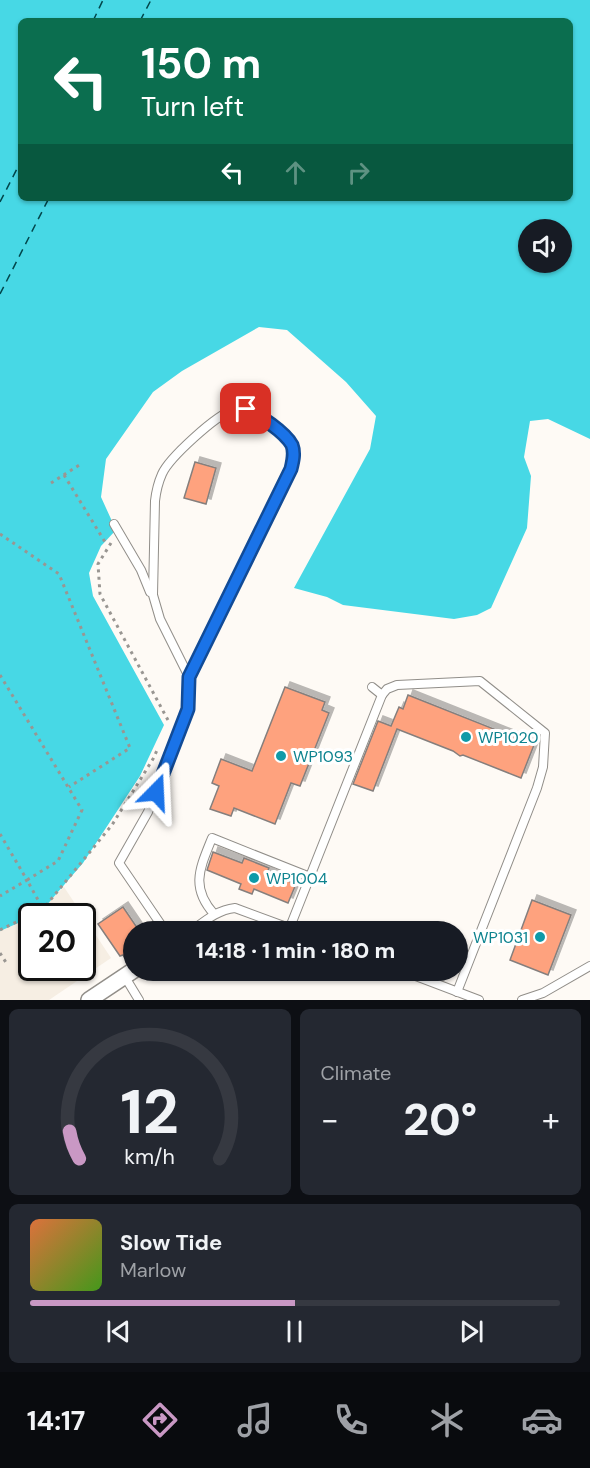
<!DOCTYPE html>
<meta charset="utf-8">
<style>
body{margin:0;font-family:"DM Sans",sans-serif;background:#242831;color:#f1f3f6;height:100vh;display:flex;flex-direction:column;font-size:22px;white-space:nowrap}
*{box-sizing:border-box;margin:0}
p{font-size:20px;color:#9ea1a6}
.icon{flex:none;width:33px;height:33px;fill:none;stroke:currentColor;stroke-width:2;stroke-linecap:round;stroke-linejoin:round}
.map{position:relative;height:1000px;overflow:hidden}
.panel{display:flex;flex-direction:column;gap:9px;padding:9px;background:#0d0f14;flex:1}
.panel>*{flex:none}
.guide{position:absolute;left:18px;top:18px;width:555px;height:183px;border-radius:9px;box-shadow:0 2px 4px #0004;background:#0b6e4f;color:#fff;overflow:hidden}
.buttons{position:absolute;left:518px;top:219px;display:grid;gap:12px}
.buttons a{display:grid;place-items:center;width:54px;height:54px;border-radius:50%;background:#171b24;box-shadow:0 2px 4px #0004;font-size:30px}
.speed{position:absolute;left:18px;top:903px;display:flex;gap:12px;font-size:30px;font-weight:700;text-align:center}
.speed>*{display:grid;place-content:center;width:78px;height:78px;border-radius:50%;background:#171b24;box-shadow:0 2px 4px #0004;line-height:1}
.speed .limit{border:3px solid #111;border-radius:9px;background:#fff;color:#111}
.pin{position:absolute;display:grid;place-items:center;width:51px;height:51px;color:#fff;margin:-26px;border-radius:12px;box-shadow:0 3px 9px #0006}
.me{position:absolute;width:66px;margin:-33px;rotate:21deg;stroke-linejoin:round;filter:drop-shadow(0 0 4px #0008)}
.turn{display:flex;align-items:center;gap:21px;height:126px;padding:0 24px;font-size:27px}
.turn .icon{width:78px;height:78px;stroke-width:2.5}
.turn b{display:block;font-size:42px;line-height:51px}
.lanes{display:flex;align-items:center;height:57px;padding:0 24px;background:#0003;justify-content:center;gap:30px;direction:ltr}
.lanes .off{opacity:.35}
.big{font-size:45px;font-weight:800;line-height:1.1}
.panel .widget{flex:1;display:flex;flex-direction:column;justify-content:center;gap:9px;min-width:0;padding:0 21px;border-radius:9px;background:#242831}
.panel .dial{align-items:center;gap:0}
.dial svg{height:156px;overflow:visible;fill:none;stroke:#363941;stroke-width:7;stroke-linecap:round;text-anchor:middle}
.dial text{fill:#f1f3f6;stroke:none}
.song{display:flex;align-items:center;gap:18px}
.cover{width:72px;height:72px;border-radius:9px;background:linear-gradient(135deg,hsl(20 70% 55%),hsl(100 70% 35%))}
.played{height:6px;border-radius:3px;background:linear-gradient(90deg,#c998c4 50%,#363941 50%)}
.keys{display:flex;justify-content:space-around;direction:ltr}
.heat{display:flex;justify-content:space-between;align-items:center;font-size:33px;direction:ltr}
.panel .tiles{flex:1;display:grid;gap:9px;grid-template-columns:1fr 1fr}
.widget:last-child{grid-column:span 2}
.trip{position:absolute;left:123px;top:921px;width:345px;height:60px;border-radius:30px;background:#171b24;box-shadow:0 2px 4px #0004;font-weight:800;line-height:60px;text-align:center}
.tab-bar{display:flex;height:96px;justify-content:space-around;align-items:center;background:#090b0e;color:#9ea1a6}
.tab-bar .icon{width:42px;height:42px}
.tab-bar .current{color:#c998c4}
.tab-bar b{font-size:27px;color:#f1f3f6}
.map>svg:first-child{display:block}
.built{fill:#f6eee3;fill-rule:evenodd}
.water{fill:#47d8e5;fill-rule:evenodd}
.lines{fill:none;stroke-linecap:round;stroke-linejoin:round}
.ferry{stroke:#02464b;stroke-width:1.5;stroke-dasharray:8 6;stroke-linecap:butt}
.building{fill:#fea27e;stroke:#857f7d;stroke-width:1.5;filter:url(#shadow)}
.service-casing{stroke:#918e89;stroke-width:10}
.minor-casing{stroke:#918e89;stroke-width:18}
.path{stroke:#999692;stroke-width:3;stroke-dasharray:3 4.5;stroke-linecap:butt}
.service{stroke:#fff;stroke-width:8}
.minor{stroke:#fff;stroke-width:15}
.route-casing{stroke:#114b97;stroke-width:15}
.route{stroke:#1a73e8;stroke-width:10}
.culture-dot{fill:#0f9aa8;stroke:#fff;stroke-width:2}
.labels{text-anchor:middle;stroke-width:6;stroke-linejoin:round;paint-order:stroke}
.culture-label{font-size:16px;fill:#0d838f;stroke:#fff;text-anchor:start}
</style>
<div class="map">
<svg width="590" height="1000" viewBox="0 0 590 1000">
<defs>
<filter id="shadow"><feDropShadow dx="5" dy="-5" stdDeviation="0" flood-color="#0004"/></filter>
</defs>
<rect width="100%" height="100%" fill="#fefaf5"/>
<path class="built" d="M64,887L111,958L49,1000H0V924L46,904ZM32,916H82V968H32Z"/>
<path class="water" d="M0,0H590V439L548,419L530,421L524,457L531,476L527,528L491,608L477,615L454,619L343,605L327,597L294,588L370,449L376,416L346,382L287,330L259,327L182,371L153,392L106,459L101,497L116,530L101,546L89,573L93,596L164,725L140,776L83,863L39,914L0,931ZM21,21H570V198H21ZM528,230H561V262H528Z"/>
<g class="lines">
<g class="ferry">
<path d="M93,21L103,0"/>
<path d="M140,21L151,0"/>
<path d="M0,202L21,161"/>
<path d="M0,294L49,198"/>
</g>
</g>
<g class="building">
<path d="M195,462L216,468L206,504L184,498Z"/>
<path d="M285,687L325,702L322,710L329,713L300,786L291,783L275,824L234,808L231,816L210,809L219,786L212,783L221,759L252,771Z"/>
<path d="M408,695L534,745L521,778L463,755L460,756L453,751L397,729L373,791L353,784L378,721L391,726L399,707L403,709Z"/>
<path d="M213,852L242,863L244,858L269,868L267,873L296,884L288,903L254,889L252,894L239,889L241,884L207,870Z"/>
<path d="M532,900L571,915L548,975L510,960Z"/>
<path d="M123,907L140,932H134V960L128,962L123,955L120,956L98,924Z"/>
</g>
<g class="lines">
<defs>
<g id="service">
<path d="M114,524L141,570L150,592"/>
<path d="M382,695L387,689L397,685L480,681L545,733L543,767L537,788L457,992"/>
<path d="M214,914C190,887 200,868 212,838L310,877"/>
<path d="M290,927L382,695L372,687"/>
<path d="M166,932L119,863L148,812L188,709L189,677L291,469C293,461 295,455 292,447C286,431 249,405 233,410C216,415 169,458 162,474C158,483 156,492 155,501L153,595L160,619L189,677"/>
<path d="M190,932C205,921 217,910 235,908L300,932"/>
<path d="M400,970L479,1000"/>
<path d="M125,977L139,1000"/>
<path d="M522,1000L543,993L590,966"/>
</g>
<path id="minor" d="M89,1000L134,970"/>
</defs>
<use href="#service" class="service-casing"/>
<use href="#minor" class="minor-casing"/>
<g class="path">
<path d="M64,475L105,542"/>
<path d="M51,483L81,464"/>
<path d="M0,534L59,574L130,748L69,787"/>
<path d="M111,543L98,564L100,594L169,722"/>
<path d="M0,675L82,810L58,861L27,880L43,909"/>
<path d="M0,834L27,880L0,896"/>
<path d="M0,930L43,909L112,825L153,759L158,748"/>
<path d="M0,953L7,964"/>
</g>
<use href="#service" class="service"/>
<use href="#minor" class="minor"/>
</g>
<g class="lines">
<defs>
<path id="route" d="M156,792L188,709L189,677L291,469C293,461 295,453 292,445C285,432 259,415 246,409"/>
</defs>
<use href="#route" class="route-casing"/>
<use href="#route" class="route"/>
</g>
<g class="culture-dot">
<circle cx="466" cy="737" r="6"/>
<circle cx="281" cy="756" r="6"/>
<circle cx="254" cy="878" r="6"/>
<circle cx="540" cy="937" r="6"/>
</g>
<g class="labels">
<g class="culture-label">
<text x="478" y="743">WP1020</text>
<text x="293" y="762">WP1093</text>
<text x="266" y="884">WP1004</text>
<text x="528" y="943" text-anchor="end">WP1031</text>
</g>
</g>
</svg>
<div class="buttons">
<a><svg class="icon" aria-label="sound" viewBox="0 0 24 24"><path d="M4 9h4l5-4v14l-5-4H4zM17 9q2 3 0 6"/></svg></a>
</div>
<div class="speed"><div class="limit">20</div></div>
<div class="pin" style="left:246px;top:409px;background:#d93025"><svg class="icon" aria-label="arrive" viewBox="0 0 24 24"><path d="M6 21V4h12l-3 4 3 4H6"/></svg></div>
<svg class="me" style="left:156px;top:792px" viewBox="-20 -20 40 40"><path d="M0-17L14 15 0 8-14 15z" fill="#1a73e8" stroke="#fff" stroke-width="4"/></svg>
<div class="trip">14:18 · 1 min · 180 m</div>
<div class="guide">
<div class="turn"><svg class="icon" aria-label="left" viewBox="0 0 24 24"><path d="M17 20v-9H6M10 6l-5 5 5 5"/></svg><div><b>150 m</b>Turn left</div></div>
<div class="lanes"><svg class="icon" aria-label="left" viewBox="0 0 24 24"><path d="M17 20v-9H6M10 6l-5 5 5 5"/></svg><svg class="icon off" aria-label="ahead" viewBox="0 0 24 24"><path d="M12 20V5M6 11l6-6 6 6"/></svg><svg class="icon off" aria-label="right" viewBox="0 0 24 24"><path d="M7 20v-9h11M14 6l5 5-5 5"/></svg></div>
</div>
</div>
<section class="panel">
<div class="tiles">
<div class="widget dial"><svg viewBox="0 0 100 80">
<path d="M14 69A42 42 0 1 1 86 69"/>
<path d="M14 69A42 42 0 0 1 9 55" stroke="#c998c4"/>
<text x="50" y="56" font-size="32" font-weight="700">12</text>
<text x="50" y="72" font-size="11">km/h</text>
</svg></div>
<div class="widget"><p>Climate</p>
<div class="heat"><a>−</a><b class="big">20°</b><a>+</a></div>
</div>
<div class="widget">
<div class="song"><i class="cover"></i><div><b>Slow Tide</b><p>Marlow</p></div></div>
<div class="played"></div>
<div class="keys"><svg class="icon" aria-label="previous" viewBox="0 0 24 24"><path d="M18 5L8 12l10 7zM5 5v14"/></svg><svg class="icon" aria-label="pause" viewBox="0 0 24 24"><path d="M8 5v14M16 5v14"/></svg><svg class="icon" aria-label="next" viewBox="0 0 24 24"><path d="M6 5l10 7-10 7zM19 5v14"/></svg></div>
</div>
</div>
</section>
<nav class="tab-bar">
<b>14:17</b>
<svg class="icon current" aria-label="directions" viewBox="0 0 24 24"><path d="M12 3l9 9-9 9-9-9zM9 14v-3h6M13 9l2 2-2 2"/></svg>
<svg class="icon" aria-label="music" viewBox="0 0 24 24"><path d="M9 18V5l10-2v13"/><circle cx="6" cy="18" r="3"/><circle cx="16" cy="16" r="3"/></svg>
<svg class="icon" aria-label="phone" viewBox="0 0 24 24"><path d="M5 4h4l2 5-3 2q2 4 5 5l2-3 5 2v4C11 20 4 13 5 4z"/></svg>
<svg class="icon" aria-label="climate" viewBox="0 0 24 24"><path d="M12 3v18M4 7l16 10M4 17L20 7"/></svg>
<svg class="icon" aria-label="car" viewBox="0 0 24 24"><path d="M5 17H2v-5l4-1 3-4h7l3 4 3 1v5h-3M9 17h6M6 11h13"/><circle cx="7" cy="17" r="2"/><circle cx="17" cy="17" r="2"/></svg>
</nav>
